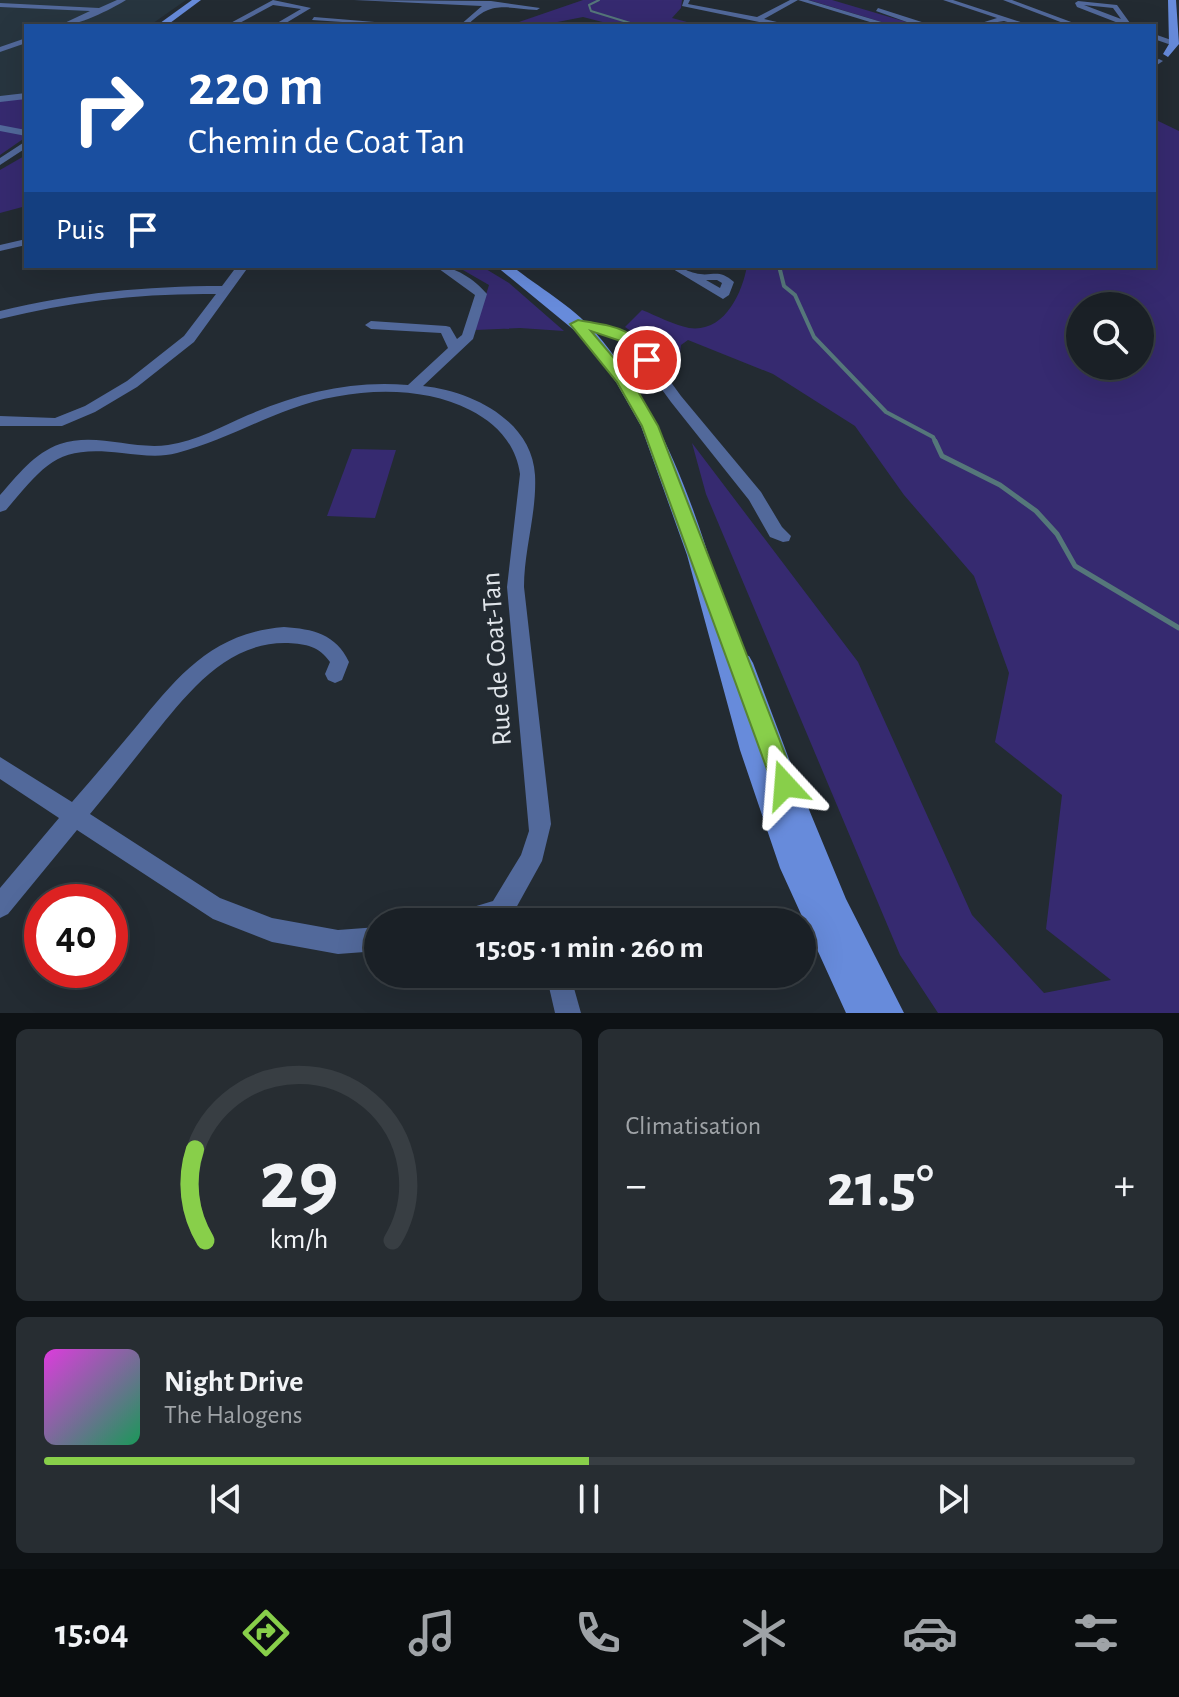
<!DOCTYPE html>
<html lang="fr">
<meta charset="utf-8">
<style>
body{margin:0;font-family:"Alegreya Sans",sans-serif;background:#272d32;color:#f1f3f6;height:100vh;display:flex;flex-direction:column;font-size:30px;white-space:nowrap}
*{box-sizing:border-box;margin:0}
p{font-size:26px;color:#9fa3a7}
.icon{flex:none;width:44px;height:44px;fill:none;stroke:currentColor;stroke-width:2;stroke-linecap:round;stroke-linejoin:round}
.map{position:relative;height:1013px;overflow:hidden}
.sheet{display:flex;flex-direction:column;gap:16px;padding:16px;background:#0e1215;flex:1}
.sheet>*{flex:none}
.banner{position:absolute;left:24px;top:24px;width:1132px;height:244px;border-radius:0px;box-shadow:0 8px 32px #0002,0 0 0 2px #383e43;background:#1a4fa0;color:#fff;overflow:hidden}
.fabs{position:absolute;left:1066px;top:292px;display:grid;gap:16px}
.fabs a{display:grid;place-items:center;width:88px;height:88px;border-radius:50%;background:#1a2026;box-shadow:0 8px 32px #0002,0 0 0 2px #383e43;font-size:40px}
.speed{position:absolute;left:24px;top:884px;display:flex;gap:16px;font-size:40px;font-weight:700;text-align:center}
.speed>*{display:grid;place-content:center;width:104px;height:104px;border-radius:50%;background:#1a2026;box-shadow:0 8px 32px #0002,0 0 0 2px #383e43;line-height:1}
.speed .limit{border:12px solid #d22;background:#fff;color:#111}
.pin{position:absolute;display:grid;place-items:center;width:68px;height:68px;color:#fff;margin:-34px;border:4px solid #fff;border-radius:50%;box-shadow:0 2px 8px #0007}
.me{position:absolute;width:88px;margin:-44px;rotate:341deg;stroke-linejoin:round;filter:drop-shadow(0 0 6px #0008)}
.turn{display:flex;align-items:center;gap:28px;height:168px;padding:0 32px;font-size:36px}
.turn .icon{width:104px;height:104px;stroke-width:2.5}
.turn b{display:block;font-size:56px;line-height:68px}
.then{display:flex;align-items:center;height:76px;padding:0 32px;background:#0003;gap:16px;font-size:30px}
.big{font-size:60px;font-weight:600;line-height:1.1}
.sheet .card{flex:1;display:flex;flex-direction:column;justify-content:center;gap:12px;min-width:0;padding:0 28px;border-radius:12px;background:#272d32}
.sheet .dial{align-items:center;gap:0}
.dial svg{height:208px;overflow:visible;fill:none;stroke:#383e43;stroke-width:7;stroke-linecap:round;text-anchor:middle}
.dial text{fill:#f1f3f6;stroke:none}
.song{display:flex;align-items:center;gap:24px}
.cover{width:96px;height:96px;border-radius:12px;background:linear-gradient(135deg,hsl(300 70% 55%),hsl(150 70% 35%))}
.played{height:8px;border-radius:4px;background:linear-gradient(90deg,#88cf4a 50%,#383e43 50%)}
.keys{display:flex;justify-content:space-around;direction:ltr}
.heat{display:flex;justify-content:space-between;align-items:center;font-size:44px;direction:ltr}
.sheet .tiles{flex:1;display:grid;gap:16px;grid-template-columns:1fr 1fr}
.card:last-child{grid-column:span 2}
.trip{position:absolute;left:364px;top:908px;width:452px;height:80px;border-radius:40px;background:#1a2026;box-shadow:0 8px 32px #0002,0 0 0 2px #383e43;font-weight:600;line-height:80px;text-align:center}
.tabs{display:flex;height:128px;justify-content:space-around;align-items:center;background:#0a0d0f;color:#9fa3a7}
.tabs .icon{width:56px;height:56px}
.tabs .current{color:#88cf4a}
.tabs b{font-size:36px;color:#f1f3f6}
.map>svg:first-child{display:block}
.built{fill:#27353f}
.green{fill:#362a70;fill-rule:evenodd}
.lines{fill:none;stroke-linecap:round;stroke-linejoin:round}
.stream-far2{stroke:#55777a;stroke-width:2}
.stream-far1{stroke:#55777a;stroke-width:4}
.stream{stroke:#55777a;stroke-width:5}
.street{fill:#52699b;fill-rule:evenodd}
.secondary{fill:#678bdb;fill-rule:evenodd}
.route{fill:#88cf4a;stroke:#588730;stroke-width:2}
.labels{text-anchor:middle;stroke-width:6;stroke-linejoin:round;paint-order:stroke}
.street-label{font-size:28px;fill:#e0e5ea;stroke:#232b32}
</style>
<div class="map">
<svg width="1179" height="1013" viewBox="0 0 1179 1013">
<rect width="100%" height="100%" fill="#232b32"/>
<path class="built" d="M0,0H186L149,26H26V94L0,98Z"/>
<g class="green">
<path d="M583,0H682L681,8L672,18L702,26H618L583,17L537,26H507Z"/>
<path d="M809,0H832L920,26H895Z"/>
<path d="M26,94V137L0,155V98Z"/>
<path d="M1154,119L1179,131V1013H938L900,955L706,494L692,443L858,662L972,915L1044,993L1111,980L1046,929L1062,795L995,742L1009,673L974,576L904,495L855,426L773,374L688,340L681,345L679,361L667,367L649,343L625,327L642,310C657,316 674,325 689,328C724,333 742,294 747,266H1154ZM1140,306V366H1080V306Z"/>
<path d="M26,155V206L0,213V170Z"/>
<path d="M456,266H481L509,283L564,331L520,328L475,330L489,285Z"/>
<path d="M352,449L396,450L375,518L327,516Z"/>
</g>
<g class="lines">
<path class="stream-far2" d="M599,0L589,5L591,11L640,26"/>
<path class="stream-far1" d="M779,266L784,286L795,295L814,337L886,412L933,437L936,443"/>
<path class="stream" d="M935,441L942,456L1000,485L1036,511L1057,534L1075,566L1179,628"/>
<g class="street">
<path d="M117,0H126C110,10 78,26 58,26L90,11L0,7V3L99,8Z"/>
<path d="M273,0L311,8L281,26H272L301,9L273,5L234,26H225Z"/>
<path d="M354,0L491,1L540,8L537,10C504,8 491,0 467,26H459L482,6Z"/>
<path d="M684,0H690L688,4L757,17L790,0H808L895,26H883L798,0L764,19L794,26H779L682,6Z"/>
<path d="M943,0H953L1033,26H1022L1004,21L972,26L997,18Z"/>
<path d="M1003,0H1012L1082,26H1071Z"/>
<path d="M1078,1L1117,5L1130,23L1137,26H1126L1077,7L1075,3ZM1084,5L1113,8L1121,19Z"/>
<path d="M878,8L928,24L929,26H918L876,11Z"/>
<path d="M314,17L399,24L403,26L312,20Z"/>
<path d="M1154,34L1177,42L1178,44L1174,46L1154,39Z"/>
<path d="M26,38V43L0,52V47Z"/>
<path d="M1159,59L1163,61L1154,67V61Z"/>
<path d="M26,93V99L0,102V96Z"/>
<path d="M0,125L26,130V136L0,131Z"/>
<path d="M26,141V148L0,165V158Z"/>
<path d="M26,239V245L0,251V245Z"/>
<path d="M237,266H249L194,342L137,387L95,412L62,426H0V416L55,418L85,406L127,381L184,336L216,294C142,293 72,301 0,319V311C74,293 146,286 222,286Z"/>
<path d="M435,266C455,266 474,279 487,294L473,339L423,386C471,391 532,420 535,475C537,513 524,549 524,587L551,824L542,861L516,908L525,914L529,922H446L450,914L493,901L521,855L529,831L507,587L520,474C516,444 496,423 470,410C417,383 345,389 291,409C252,423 217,443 177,453C159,458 141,455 122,453C57,445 46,463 6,510L0,512V495C17,476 34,453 60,444C96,432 132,450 168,445C196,441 223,426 248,415C299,393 352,380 408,385L448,348L441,333L371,329L365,325L371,321L446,326L450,327L457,339L462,335L475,295Z"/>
<path d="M668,266C684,266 682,270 695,273C712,278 717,267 734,282L729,295L723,299ZM706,280H717L722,283L720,288Z"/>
<path d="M589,321L638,337L681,396L761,492L782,527L791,536L789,541L783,542L770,537L749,500L671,402L628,343L585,328V322Z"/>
<path d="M284,627C313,629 336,634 349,662L342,680L335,683L328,680L325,674L330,662C319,646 306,644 288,643C224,641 184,698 148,742C129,766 110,790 90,814L220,898L272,918L338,930L378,927V951L338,954L272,942L213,919L77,830L8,914L0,918V888L59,818L0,779V757L72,802C94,777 115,752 136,727C179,675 212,633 284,627Z"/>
<path d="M546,974H570L581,1013H555Z"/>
</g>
<g class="secondary">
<path d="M192,0H201L166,26H156Z"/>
<path d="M1168,0H1176L1179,44L1168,57L1163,54L1169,44Z"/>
<path d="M496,266H512C538,287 572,306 594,331C673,421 705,541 738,654L749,656L753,663L798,783L846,899L904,1013H846L780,868L740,750L687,555L641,426L616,382L580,335Z"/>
</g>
</g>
<path class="route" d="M578,320C616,327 631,326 655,360L652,363H642L627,343L591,331L629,376L658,426L797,785L794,794L785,797L776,794L642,426L617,382L570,324Z"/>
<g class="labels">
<g class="street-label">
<text transform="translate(495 659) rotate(-94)" y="10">Rue de Coat-Tan</text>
</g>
</g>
</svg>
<div class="fabs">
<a><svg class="icon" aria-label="search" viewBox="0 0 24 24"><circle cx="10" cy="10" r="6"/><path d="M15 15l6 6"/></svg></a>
</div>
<div class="speed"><div class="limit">40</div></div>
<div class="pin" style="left:647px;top:360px;background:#d93025"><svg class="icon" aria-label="arrive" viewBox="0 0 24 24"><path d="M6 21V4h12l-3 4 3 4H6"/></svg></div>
<svg class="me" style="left:785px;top:785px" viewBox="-20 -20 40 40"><path d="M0-17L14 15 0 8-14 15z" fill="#88cf4a" stroke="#fff" stroke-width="4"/></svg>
<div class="trip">15:05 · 1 min · 260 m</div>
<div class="banner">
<div class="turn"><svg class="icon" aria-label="right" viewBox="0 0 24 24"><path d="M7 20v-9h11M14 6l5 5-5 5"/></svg><div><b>220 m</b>Chemin de Coat Tan</div></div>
<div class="then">Puis<svg class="icon" aria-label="arrive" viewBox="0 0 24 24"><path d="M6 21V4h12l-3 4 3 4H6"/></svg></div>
</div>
</div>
<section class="sheet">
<div class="tiles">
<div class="card dial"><svg viewBox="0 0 100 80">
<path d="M14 69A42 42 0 1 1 86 69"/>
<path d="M14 69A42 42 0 0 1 10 34" stroke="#88cf4a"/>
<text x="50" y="56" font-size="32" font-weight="700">29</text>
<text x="50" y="72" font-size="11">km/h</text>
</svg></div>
<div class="card"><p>Climatisation</p>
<div class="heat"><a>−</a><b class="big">21.5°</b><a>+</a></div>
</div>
<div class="card">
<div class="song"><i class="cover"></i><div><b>Night Drive</b><p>The Halogens</p></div></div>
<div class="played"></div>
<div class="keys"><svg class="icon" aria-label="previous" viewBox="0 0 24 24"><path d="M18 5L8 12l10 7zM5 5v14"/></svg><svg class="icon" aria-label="pause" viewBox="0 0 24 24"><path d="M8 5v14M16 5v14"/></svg><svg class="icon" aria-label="next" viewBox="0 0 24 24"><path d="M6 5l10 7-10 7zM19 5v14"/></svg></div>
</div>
</div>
</section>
<nav class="tabs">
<b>15:04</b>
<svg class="icon current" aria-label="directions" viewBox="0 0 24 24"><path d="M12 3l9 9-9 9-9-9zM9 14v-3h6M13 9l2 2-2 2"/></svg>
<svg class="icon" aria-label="music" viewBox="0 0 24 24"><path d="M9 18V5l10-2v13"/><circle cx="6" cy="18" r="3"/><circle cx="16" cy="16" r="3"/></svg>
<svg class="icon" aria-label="phone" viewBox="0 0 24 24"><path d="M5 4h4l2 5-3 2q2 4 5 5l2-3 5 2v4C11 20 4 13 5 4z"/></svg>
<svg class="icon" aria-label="climate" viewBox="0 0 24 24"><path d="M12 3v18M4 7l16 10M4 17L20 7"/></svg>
<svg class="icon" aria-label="car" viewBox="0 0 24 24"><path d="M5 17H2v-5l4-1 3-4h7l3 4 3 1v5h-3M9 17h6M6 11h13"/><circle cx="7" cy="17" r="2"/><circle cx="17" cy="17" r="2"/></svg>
<svg class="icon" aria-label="filters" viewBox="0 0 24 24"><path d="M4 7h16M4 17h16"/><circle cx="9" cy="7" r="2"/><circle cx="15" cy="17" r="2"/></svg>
</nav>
